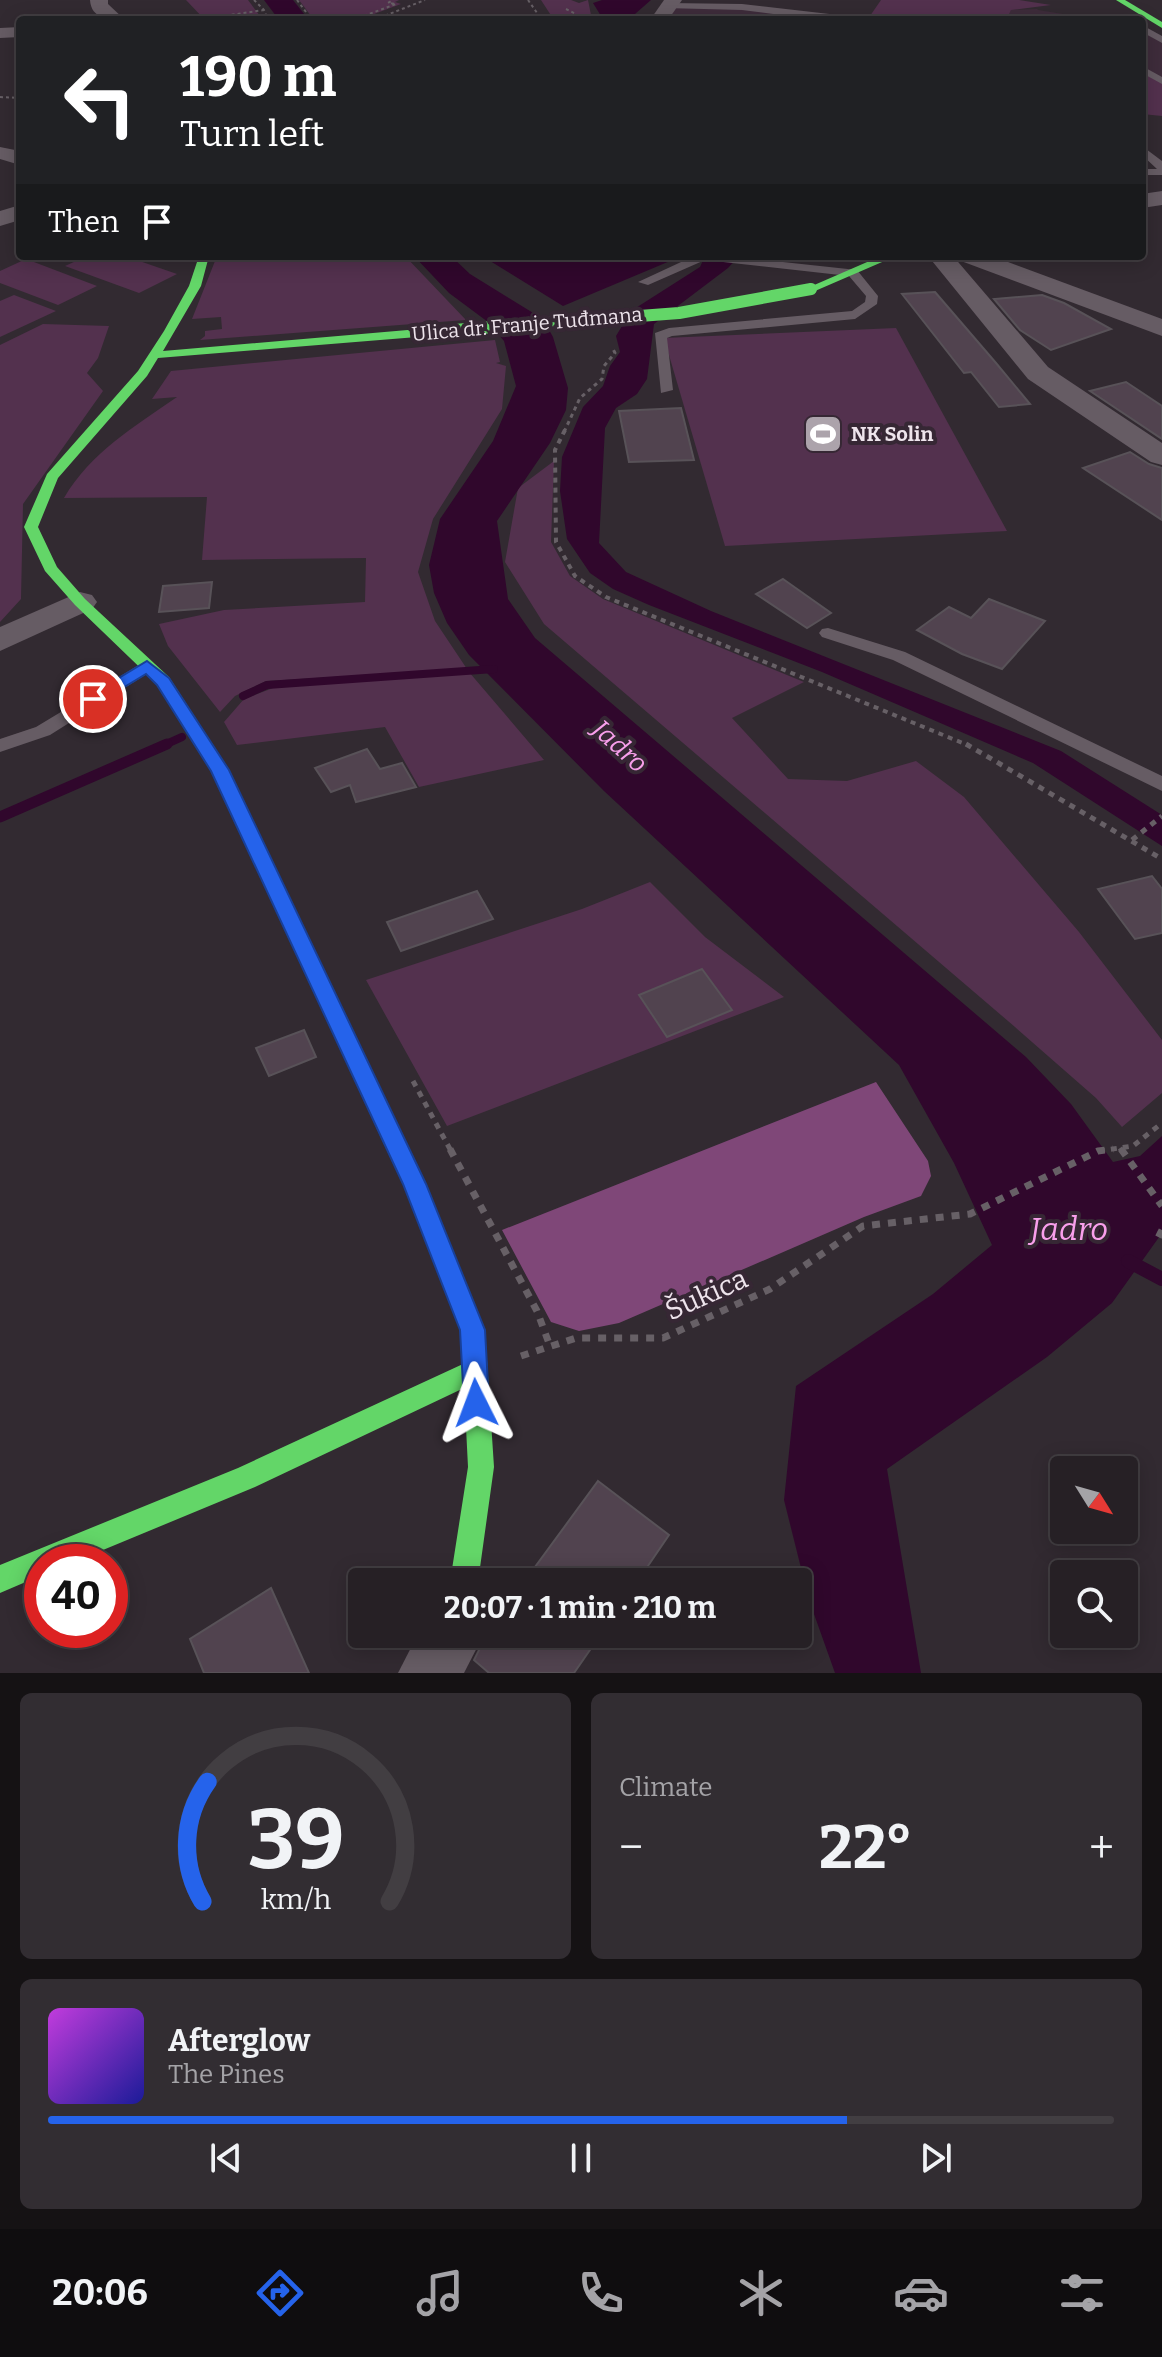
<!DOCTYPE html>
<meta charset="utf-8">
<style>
body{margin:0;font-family:Bitter,serif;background:#322d32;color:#f1f3f6;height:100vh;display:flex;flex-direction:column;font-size:30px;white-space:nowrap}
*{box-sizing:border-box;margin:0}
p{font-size:26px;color:#a4a3a7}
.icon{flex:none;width:44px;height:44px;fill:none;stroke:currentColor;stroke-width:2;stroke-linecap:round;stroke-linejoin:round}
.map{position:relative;height:1673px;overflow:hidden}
.drawer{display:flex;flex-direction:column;gap:20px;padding:20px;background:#151214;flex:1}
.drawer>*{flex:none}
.guide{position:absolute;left:16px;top:16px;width:1130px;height:244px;border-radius:8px;box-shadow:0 4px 20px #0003,0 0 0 2px #423e42;background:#202124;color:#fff;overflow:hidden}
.needle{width:52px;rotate:127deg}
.fabs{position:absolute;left:1050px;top:1456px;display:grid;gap:16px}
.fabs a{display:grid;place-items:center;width:88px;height:88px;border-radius:8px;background:#262025;box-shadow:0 4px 20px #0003,0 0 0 2px #423e42;font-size:40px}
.speed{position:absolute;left:24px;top:1544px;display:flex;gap:16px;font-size:40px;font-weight:700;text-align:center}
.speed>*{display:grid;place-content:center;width:104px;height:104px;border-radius:50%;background:#262025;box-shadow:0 4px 20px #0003,0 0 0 2px #423e42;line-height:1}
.speed .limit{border:12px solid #d22;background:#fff;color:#111}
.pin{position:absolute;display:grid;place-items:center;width:68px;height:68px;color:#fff;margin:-34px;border:4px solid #fff;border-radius:50%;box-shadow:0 2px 8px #0007}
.me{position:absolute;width:88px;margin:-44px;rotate:357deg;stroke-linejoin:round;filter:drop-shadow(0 0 6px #0008)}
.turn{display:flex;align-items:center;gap:28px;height:168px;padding:0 32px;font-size:36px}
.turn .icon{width:104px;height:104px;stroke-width:2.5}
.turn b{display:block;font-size:56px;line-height:68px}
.then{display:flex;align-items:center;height:76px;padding:0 32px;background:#0003;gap:16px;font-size:30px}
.big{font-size:60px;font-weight:700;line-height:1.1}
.drawer .widget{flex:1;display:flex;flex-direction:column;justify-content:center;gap:12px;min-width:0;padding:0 28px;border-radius:12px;background:#322d32}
.drawer .dial{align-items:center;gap:0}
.dial svg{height:208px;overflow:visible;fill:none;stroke:#423e42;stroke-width:7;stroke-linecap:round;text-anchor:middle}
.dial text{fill:#f1f3f6;stroke:none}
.song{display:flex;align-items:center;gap:24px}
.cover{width:96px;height:96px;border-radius:12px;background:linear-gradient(135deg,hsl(290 70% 55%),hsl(240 70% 35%))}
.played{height:8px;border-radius:4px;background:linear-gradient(90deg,#2563eb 75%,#423e42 75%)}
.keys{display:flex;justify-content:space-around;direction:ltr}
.heat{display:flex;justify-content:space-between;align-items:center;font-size:44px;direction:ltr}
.drawer .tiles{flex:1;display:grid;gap:20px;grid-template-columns:1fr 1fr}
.widget:last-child{grid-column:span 2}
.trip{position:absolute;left:348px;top:1568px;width:464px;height:80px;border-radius:8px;background:#262025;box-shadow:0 4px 20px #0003,0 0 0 2px #423e42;font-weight:700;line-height:80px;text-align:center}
.menu{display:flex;height:128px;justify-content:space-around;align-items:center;background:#0f0d0f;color:#a4a3a7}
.menu .icon{width:56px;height:56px}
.menu .selected{color:#2563eb}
.menu b{font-size:36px;color:#f1f3f6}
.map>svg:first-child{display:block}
.built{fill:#3e2c3b}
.green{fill:#53314e}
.forest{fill:#7f4778}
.water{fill:#30072c}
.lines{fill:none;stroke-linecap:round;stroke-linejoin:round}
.stream-far2{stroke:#30072c;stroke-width:8}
.stream-far1{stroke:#30072c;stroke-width:11}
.stream{stroke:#30072c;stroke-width:14}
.building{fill:#51434f;stroke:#585258;stroke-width:2}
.path-far4{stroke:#676066;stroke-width:2;stroke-dasharray:3 3;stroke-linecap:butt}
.path-far3{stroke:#676066;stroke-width:3;stroke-dasharray:4 4;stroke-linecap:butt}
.path-far2{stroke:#676066;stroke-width:4;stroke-dasharray:5 5;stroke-linecap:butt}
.path-far1{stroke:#676066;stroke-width:5;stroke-dasharray:6 6;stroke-linecap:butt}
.path{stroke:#676066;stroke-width:7;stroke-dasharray:8 8;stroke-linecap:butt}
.lane{fill:#665c64;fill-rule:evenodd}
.street{fill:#665c64;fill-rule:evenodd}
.fast{fill:#63d668;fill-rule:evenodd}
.jam{fill:#b3261e;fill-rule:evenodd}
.fast-bridge{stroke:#63d668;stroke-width:12}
.route{fill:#2563eb;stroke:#184099;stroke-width:2}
.labels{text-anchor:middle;stroke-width:8;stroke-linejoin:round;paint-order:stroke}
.far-street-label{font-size:20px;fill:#eee4ec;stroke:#362734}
.far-poi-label{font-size:20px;font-weight:bold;fill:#eee4ec;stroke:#362734;text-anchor:start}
.water-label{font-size:26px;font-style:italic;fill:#f89feb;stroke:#362734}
.near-street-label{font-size:28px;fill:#eee4ec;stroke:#362734}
.near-water-label{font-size:32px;font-style:italic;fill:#f89feb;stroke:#362734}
</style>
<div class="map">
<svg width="1162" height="1673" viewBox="0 0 1162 1673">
<rect width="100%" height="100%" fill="#322a31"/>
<g class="built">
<path d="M661,7L741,8L829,20H680L654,16Z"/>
<path d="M1037,9L1038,10L1100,20L1004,19L1011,10Z"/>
<path d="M1142,31L1162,43V81L1142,70Z"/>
</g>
<g class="green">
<path d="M186,0H248L263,20H205Z"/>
<path d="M299,0H399L395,2L401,4L358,20H314Z"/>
<path d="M541,0H571L579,3L588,0L592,20H554Z"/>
<path d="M881,0H1019L1051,5L1011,10L1006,20H897L870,16Z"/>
<path d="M1142,70L1162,81V116L1142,114Z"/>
<path d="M87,256H125L177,274L139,293L65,266Z"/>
<path d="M217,256H405L466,320L200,340L205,336V331L222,329L221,317L192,319Z"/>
<path d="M26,259L97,286L58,305L0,283V271Z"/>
<path d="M14,295L56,311L0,337V301Z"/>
<path d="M43,324L109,326L98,358L87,373L103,391L23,504L21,599L0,622V345Z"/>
<path d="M896,328L1007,531L725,546L664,338Z"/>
<path d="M495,340L500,362L496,363L506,366L502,409L433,519L418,572L435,621L467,669L266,681L235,696L220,712L168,646L159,624L224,610L365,602L366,558L202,560L207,497L64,498C91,452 134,427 177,397L152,399L171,371Z"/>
<path d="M554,461L551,542L570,576L603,599L804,682L732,718L788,779L847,781L916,761L964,797L1079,932L1162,1040V1093L1122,1127L1096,1098L1015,1027L544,624L505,562L518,488Z"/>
<path d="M469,672L544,760L419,787L385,727L237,745L224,722L244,699L273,688Z"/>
<path d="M650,882L705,937L784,997L447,1126L366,980L582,909Z"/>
</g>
<path class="forest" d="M876,1082L928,1161L931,1176L921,1196L864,1217L619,1323L579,1331L551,1322L502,1230Z"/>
<g class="water">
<path d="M264,0H293L309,20H279Z"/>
<path d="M602,0H651L635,14L636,20H600L601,16L593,3Z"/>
<path d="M414,256H451L470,274L543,319L553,337L568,388L566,410L550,443L497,521L508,599L535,638L1026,1057L1071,1104L1113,1162L1140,1156L1162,1136V1233L1112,1303L1047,1357L887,1469L921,1673H835L809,1600L784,1500L796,1386L933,1294L992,1245L954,1163L899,1065L604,791L469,655L447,623L434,593L429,565L440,519L493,441L516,386L504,341L488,322L449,293Z"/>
<path d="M482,256H682L563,306Z"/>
<path d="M705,256L738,257L728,268L654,324L647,379L637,394L616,408L605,428L599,543L626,572L711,611L1061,751L1162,815V846L1033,763L822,672L649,605L613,589L590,573L567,539L560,491L562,457L583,407L603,386L610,366L620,352L616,336L631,311L700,267Z"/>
</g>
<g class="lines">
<g class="stream-far2">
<path d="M243,696L267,685L494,669"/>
<path d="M162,746L182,737"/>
</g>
<path class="stream-far1" d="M0,817L167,744"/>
<path class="stream" d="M1128,1261L1162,1279"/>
</g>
<g class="building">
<path d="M935,292L996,363L1030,404L999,407L971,372L964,373L902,294Z"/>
<path d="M1042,295L1064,303L1111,329L1051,350L1020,330L994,299Z"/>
<path d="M1126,382L1162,406V439L1090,391Z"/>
<path d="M681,408L694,460L629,462L619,411Z"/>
<path d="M1130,452L1149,464L1162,468V520L1083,468Z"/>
<path d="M783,579L831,613L807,628L756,594Z"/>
<path d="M212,582L209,608L159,612L163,586Z"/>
<path d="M989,599L1045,621L1002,669L962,654L917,630L949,607L971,618Z"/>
<path d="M367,749L380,769L402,763L416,787L356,802L350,785L331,792L315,768Z"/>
<path d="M1152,876L1162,889V933L1135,939L1098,889Z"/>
<path d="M477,891L493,919L401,951L387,922Z"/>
<path d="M702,969L732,1010L667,1037L639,995Z"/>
<path d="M304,1030L316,1057L269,1076L256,1048Z"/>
<path d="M598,1481L669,1535L637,1582H524Z"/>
<path d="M271,1588L309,1673H204L190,1639Z"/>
<path d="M487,1634H601L574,1673H489L474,1660Z"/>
</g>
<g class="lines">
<g class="path-far4">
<path d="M254,0L264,10L268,20"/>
<path d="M297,0L312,20"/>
<path d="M528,0L542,20"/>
<path d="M566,9L576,14L579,20"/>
<path d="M196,20L264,10"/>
<path d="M353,20L396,4L388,3L393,0"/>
<path d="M374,20L425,0"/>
<path d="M967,20H987"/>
<path d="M0,97L20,98"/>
</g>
<path class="path-far3" d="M564,432L580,398L602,379L604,366L615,353L612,347"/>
<path class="path-far2" d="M565,430L555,450L556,542L575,576L606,597L970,746"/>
<g class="path-far1">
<path d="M966,744L1162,859"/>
<path d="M1132,840L1162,816"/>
<path d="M413,1081L451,1151"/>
<path d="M1120,1148L1122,1151"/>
<path d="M1099,1151L1133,1146L1162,1123"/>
</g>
<g class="path">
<path d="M450,1149L537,1311L550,1346"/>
<path d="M1121,1149L1162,1206"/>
<path d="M1162,1230L1158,1238L1162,1240"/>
<path d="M521,1356L576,1338H663L770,1289L863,1226L970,1214L1098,1151L1113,1149"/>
</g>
<g class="lane">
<path d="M668,3L742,4L873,19L819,20L742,10L665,8Z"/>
<path d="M1142,25L1162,36V43L1142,32Z"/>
<path d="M1142,66L1162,77V84L1142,73Z"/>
<path d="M1142,146L1162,161V175H1142V169H1157L1142,155Z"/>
<path d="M694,256H728L857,270L878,296L877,304L855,319L672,336L667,338L673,390L661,393L655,333L669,328L852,311L865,302L866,296L849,276L705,260L648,285L638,282Z"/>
<path d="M828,628L905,652L1162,776V791L893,660L822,637L819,633L822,629Z"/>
<path d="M147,660L156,666L153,670L50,735L0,752V739L36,727Z"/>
</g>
<g class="street">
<path d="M90,0H108V4L125,20C110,20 91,19 90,0Z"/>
<path d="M664,0H682L668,20H650Z"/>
<path d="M20,27V37L0,38V28Z"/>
<path d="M0,147L20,151V165L0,159Z"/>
<path d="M1162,191V205L1142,208V194Z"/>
<path d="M20,205V220L0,226V211Z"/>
<path d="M928,256H953L1048,367L1162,443V465L1151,462L1028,379Z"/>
<path d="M958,256H992L1162,319V336L961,261Z"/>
<path d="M80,592L92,595L97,602L92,609L0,651V627Z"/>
<path d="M418,1634H484L464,1673H398Z"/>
</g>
<g class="fast">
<path d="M1116,0H1125L1162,22V28Z"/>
<path d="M199,256H209L201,286L163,351L454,326L460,330L454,334L158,358L147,376L58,478L38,527L57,567L85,599L169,677L229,770L271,859L262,866L256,864L212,770L157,684L75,605L45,571L24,527L47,474L138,371L164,331L189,286Z"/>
<path d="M881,256H896L815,291L805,289Z"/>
<path d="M387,1118L395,1121L425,1184L485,1330L494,1467L478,1582H450L468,1467L464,1388L255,1487L74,1562H42V1575L0,1593V1565L238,1468L463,1364L461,1330L403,1184L376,1127L379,1121Z"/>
</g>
<path class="jam" d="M262,852L271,859L398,1127L395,1133L387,1136L379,1133L376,1127L253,859Z"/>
<path class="fast-bridge" d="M454,330L679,313L811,289"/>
</g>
<path class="route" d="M147,661L169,678L229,770L426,1184L485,1330L489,1403L485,1412L476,1415L468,1412L464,1403L460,1330L403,1184L211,771L157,685L146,674L98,703L93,704L84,699Z"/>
<defs>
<symbol id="stadium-square" viewBox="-11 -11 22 22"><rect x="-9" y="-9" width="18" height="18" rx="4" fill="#aca3ab" stroke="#362734"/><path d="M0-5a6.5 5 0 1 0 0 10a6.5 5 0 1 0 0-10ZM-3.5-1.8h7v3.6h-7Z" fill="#fff"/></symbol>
</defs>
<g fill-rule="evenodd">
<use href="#stadium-square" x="801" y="412" width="44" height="44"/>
</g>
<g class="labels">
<g class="far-street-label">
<text transform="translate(527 324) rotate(-5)" y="7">Ulica dr. Franje Tuđmana</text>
</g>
<g class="far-poi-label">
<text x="851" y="441">NK Solin</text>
</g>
<g class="water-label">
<text transform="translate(620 746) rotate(42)" y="9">Jadro</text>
</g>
<g class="near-street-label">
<text transform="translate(706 1294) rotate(-24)" y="10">Šukica</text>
</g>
<g class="near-water-label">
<text x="1069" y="1240">Jadro</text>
</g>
</g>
</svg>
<div class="fabs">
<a><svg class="needle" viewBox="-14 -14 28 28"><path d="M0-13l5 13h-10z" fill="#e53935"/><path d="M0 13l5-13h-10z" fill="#a4a3a7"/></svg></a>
<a><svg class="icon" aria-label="search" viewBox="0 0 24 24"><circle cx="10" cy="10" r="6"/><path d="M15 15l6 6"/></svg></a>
</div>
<div class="speed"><div class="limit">40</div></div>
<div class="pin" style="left:93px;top:699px;background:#d93025"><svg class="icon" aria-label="arrive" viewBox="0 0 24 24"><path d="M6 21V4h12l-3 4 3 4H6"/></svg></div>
<svg class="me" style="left:476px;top:1403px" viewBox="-20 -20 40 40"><path d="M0-17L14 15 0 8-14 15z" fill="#2563eb" stroke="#fff" stroke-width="4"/></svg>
<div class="trip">20:07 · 1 min · 210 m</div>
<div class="guide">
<div class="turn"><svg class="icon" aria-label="left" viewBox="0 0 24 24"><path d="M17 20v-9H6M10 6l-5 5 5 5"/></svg><div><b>190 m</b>Turn left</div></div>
<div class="then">Then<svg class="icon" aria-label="arrive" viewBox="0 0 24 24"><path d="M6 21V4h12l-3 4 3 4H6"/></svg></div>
</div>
</div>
<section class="drawer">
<div class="tiles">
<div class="widget dial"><svg viewBox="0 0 100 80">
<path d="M14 69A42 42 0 1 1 86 69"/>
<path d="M14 69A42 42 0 0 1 16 23" stroke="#2563eb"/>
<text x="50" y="56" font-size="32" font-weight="700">39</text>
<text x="50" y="72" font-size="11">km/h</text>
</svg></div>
<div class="widget"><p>Climate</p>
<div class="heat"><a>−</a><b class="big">22°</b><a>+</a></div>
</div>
<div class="widget">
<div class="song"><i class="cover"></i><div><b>Afterglow</b><p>The Pines</p></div></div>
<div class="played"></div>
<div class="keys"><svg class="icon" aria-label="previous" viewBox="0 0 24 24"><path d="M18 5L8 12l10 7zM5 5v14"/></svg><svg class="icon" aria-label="pause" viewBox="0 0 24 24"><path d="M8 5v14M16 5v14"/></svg><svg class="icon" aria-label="next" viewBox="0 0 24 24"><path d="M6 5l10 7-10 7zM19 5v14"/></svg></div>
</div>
</div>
</section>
<nav class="menu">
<b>20:06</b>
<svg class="icon selected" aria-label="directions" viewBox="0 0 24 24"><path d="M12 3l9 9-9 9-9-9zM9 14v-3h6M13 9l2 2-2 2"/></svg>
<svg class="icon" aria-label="music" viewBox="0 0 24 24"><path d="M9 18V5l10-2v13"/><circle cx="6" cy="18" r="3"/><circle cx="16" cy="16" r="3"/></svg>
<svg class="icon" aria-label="phone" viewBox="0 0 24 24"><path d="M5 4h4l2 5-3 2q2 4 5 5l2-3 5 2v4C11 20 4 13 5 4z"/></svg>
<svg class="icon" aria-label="climate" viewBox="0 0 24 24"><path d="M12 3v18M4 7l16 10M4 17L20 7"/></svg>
<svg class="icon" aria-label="car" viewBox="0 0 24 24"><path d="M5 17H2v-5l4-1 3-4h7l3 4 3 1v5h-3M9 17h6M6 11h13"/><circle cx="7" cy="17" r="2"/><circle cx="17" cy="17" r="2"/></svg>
<svg class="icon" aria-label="filters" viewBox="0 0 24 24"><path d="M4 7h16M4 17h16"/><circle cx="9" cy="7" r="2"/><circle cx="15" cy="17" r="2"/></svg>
</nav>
